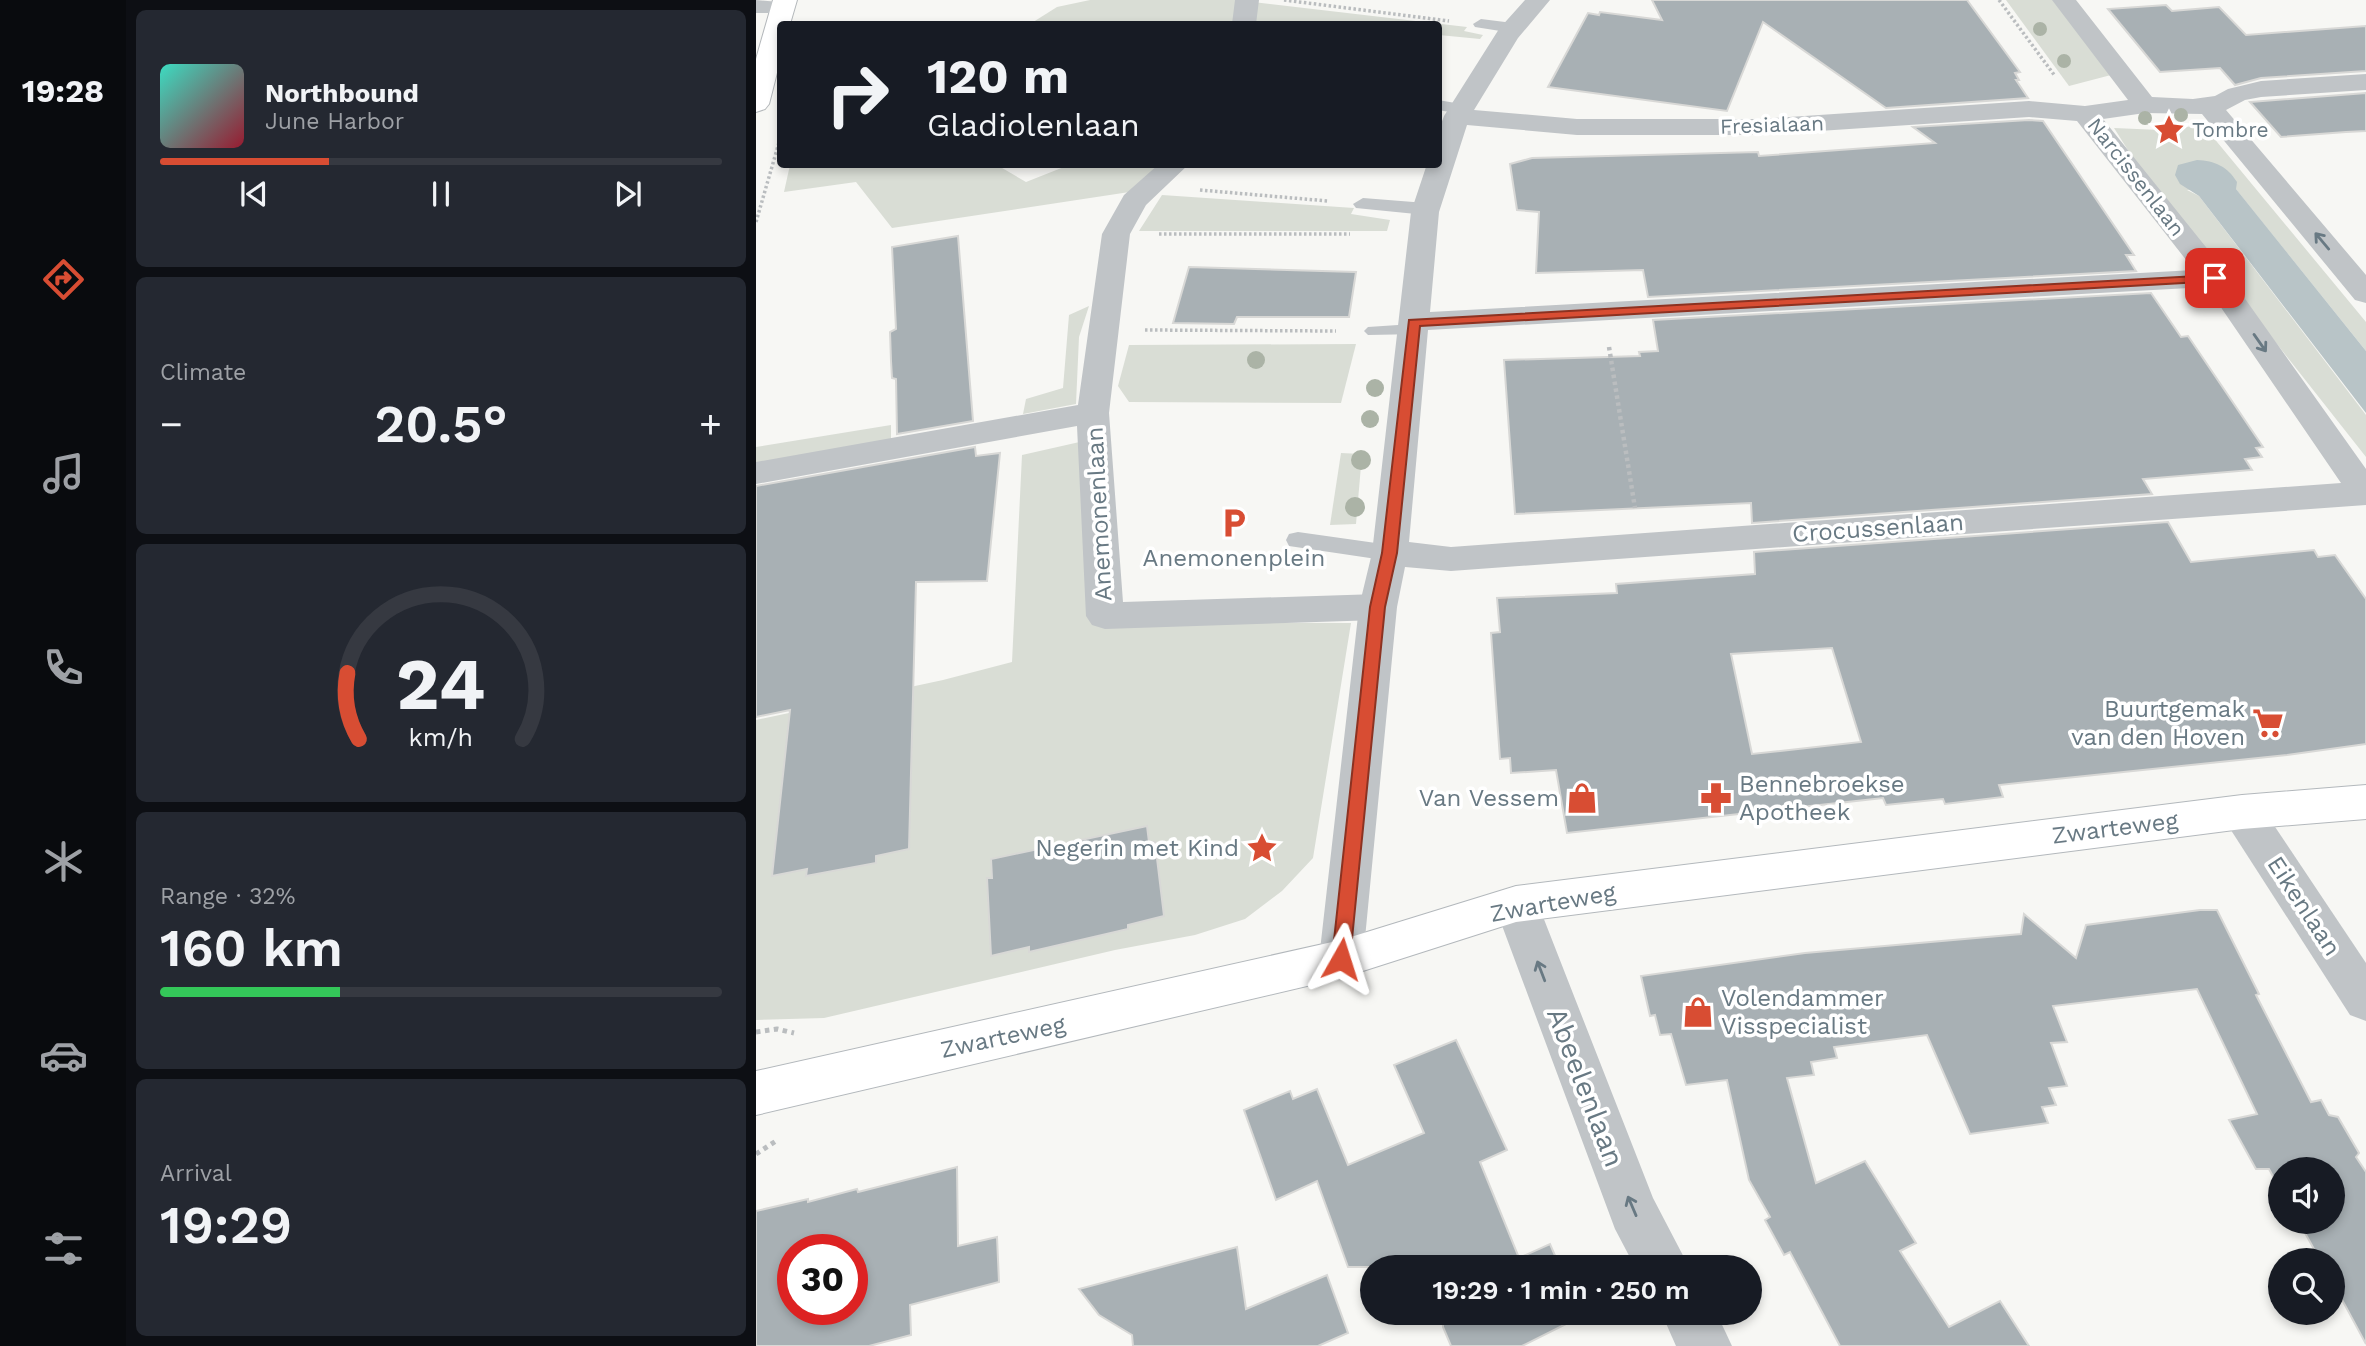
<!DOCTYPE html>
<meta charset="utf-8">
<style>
body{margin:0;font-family:"Work Sans",sans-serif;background:#242831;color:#f1f3f6;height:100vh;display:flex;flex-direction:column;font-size:26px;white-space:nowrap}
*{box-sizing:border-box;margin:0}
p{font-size:23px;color:#9ea1a6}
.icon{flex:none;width:38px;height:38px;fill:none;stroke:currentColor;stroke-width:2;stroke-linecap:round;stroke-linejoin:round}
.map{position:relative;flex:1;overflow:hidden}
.sheet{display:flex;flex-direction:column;gap:10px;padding:10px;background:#0d0f14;width:630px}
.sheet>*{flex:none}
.guide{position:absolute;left:21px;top:21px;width:665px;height:147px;border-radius:7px;box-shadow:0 4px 10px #0003;background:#171b24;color:#f1f3f6;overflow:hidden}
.controls{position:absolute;left:1512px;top:1157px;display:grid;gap:14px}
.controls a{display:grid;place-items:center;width:77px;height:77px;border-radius:50%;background:#171b24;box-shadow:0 4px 10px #0003;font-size:35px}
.speed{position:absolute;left:21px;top:1234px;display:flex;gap:14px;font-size:35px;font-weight:700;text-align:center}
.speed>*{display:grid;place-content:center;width:91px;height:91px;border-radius:50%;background:#171b24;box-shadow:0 4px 10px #0003;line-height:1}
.speed .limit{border:10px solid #d22;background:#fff;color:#111}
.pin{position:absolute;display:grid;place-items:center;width:60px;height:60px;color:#fff;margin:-30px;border-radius:14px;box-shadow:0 4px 10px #0006}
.me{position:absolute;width:77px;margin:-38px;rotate:6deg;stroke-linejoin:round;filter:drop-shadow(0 0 5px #0008)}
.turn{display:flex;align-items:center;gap:24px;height:147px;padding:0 35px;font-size:32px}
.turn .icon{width:91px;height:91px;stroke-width:2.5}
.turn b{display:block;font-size:49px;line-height:60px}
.big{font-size:52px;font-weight:600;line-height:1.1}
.sheet .tile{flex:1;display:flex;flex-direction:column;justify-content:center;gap:10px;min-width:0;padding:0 24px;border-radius:10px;background:#242831}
.sheet .dial{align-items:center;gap:0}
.dial svg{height:182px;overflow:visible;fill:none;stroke:#363941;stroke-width:7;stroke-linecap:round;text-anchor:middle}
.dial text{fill:#f1f3f6;stroke:none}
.song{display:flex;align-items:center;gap:21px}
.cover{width:84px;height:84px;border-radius:10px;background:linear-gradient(135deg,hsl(170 70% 55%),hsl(350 70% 35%))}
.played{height:7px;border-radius:4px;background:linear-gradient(90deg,#d84d33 30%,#363941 30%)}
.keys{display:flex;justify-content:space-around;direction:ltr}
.heat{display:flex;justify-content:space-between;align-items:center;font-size:38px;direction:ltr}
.charge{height:10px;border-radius:5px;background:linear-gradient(90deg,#34c759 32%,#363941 0)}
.trip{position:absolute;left:604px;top:1255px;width:402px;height:70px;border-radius:35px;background:#171b24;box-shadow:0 4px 10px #0003;font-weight:600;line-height:70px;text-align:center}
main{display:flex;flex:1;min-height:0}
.dock{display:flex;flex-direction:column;width:126px;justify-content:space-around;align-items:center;background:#090b0e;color:#9ea1a6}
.dock .icon{width:49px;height:49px}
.dock .current{color:#d84d33}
.dock b{font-size:32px;color:#f1f3f6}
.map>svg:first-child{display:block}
.green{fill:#d9ddd5}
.water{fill:#b8c4c7}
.building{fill:#a8b0b4;stroke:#d8d8d6;stroke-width:2;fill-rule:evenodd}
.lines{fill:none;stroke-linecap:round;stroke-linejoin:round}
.secondary-casing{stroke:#b3b8bc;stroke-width:2}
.primary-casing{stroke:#b4b8bb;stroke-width:2}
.path-far2{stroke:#babdbf;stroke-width:3.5;stroke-dasharray:2.5 2.5;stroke-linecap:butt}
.path-far1{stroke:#babdbf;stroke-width:4.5;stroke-dasharray:3.5 3.5;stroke-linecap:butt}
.path{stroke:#babdbf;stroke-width:5;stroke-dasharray:4.5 4.5;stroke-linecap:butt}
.service{fill:#c0c4c7;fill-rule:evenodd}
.pedestrian{fill:#c0c4c7;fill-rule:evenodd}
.minor{fill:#c0c4c7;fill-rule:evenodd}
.secondary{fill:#fff;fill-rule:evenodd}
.primary{fill:#fff;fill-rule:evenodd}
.tree{fill:#abb3a6}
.oneway{stroke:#687983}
.route{fill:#d84d33;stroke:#8c3221;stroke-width:2}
.labels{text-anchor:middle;stroke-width:7;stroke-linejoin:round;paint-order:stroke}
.far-street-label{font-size:21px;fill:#687983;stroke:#fff}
.far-poi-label{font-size:21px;fill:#687983;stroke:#fff;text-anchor:start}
.street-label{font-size:24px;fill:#687983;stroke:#fff}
.poi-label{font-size:24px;fill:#687983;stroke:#fff;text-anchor:end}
.near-street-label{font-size:28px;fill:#687983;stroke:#fff}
</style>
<main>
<nav class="dock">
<b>19:28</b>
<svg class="icon current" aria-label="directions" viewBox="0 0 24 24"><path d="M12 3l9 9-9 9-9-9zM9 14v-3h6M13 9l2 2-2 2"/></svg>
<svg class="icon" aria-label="music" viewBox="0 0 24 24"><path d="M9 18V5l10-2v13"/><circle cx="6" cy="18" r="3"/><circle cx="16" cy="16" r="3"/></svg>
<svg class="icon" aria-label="phone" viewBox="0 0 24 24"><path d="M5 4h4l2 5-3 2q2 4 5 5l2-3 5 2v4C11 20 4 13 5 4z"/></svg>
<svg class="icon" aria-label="climate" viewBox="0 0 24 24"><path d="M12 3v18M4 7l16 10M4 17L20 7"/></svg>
<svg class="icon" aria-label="car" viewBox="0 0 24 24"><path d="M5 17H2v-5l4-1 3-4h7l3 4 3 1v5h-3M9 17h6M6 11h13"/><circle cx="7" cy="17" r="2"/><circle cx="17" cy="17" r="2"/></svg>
<svg class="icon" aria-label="filters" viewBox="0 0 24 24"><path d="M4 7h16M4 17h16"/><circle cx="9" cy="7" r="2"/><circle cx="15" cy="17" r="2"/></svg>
</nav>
<section class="sheet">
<div class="tile">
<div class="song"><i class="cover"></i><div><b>Northbound</b><p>June Harbor</p></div></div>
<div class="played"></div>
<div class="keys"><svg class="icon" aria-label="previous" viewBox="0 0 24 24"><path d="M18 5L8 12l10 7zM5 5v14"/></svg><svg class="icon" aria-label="pause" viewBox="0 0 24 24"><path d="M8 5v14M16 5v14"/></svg><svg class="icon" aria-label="next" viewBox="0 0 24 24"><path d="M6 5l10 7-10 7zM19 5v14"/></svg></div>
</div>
<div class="tile"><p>Climate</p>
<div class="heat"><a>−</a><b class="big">20.5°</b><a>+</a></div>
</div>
<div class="tile dial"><svg viewBox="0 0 100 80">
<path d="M14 69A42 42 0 1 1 86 69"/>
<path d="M14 69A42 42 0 0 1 9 40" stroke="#d84d33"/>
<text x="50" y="56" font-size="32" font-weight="700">24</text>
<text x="50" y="72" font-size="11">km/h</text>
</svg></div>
<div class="tile"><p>Range · 32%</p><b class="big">160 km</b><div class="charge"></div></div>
<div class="tile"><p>Arrival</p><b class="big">19:29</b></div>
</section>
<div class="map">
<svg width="1610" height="1346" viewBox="0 0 1610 1346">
<rect width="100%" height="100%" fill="#f7f7f4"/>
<g class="green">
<path d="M334,0H481L477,24H274L301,7Z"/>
<path d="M1250,0H1297L1355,75L1313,86Z"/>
<path d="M497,2L711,27L708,31L727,35L724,39L683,35L682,24L499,23Z"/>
<path d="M1447,125L1610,322V351L1479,188L1431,190L1443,196L1610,415V457L1387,174L1358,128L1404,130Z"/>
<path d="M34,165H241L270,182L313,165H406L380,191L136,228L100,182L28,192Z"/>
<path d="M406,195L598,208L595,214L634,220L631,231H383Z"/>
<path d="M333,306L323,337L320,404L267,414L270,399L307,388L313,315Z"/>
<path d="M600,344L585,403L373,402L362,386L373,345Z"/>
<path d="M135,425V442L0,465V447Z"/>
<path d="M328,441L339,622L595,623L557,858L526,891L489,919L439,935L359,950L68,1018L0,1020V720L187,680L256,662L266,455Z"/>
<path d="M585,453L606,454L600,524L574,525Z"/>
</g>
<path class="water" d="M1441,160C1459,161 1471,166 1481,182L1480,189L1610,351V413L1443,196L1424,184L1419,175L1422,165Z"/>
<g class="building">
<path d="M896,0H1211L1264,72L1259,73L1263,80H1260L1272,98L1130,108L1007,22L971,111L792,87L832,13L843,15L844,12L906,20Z"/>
<path d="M1410,5L1416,11L1463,7L1490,35L1610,26V71L1505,78L1479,85L1464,68L1404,72L1352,9Z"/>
<path d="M1610,93V131L1590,132L1525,137L1494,102Z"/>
<path d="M1273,120L1287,121L1378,255H1370L1380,271L892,297L887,270L780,273L783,212L761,210L754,164L776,158L1002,152L1003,156L1179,143L1157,127Z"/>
<path d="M202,236L217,421L141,434L140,379L136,378L135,361L134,332L140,329L136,247Z"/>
<path d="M433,267L600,272L593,317H481L478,324L417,323Z"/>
<path d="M1395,293L1425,337L1432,336L1507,447L1500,448L1506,457L1489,459L1496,470L1387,479L1396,494L996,523L995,503L759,514L748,360L884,356L883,352L902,351L897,320Z"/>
<path d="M219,447L220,456L244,453L231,581L160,582L153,849L120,856V863L50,876L51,869L16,876L34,710L0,717V486Z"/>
<path d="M1412,522L1435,562L1558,550L1562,557L1579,555L1610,599V744L1531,755L1243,785L1247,797L1189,804L1187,799L1130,805L1127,798L811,833L800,770L755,773L754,758L744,759L735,633L744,632L741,598L861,593L860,584L999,574L998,552ZM1076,648L1105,742L996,754L975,654Z"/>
<path d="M391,826L393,842H399L408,916L372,925V929L273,952V947L235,956L231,878H236L235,859Z"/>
<path d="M1444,910H1461L1503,994L1500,995L1555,1102L1565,1100L1573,1115L1582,1117L1603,1153L1600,1157L1610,1172V1344L1577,1283V1260H1564L1543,1222H1577V1169H1524V1189L1513,1169H1500L1473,1120L1501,1114L1441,989L1297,1006L1311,1042L1295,1043L1311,1086L1293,1088L1300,1105L1286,1107L1292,1123L1214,1134L1171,1035L1078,1047L1081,1058L1055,1062L1058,1075L1031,1078L1060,1183L1109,1161L1160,1243L1144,1251L1193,1327L1244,1301L1273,1346H1084L1034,1252L1028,1255L1009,1220L1014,1217L993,1180L971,1080L930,1085L915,1034L904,1035L899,1015L894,1016L885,976L1049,953L1265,934L1268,914L1320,958L1330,925Z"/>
<path d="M700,1040L751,1150L724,1162L763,1258L794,1244L804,1267H592L561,1181L520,1200L488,1110L534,1091L537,1099L561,1089L592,1165L668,1133L638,1065Z"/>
<path d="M201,1167L202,1246L241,1237L243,1282L154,1305L155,1335L113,1346H0V1211L52,1199V1202L101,1189L102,1192ZM37,1250H96V1309H37Z"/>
<path d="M481,1247L490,1309L571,1275L592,1333L562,1346H377L376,1335L343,1315L323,1289Z"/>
<path d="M687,1312H824L826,1316L766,1346H695L687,1327Z"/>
</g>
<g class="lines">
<defs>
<path id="secondary" d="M1610,785V819L1486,829L760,922L585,978L0,1115V1071L585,940L760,886L1486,795Z"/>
<path id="primary" d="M17,0H41L34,24H24V61L13,104L9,109L0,112V59Z"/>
</defs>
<use href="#secondary" class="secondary-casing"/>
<use href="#primary" class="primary-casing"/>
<g class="path-far2">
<path d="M528,0L693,21"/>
<path d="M1243,0L1299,76"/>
<path d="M444,190L572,201"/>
<path d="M0,222L24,139"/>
<path d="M403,234H594"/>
<path d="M389,330L580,331"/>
</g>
<path class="path-far1" d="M853,347L879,508"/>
<g class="path">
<path d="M0,1032L21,1029L38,1033"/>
<path d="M0,1154L20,1141"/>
</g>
<g class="service">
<path d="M725,19L757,23L765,28L757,33L719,27L717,24Z"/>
<path d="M682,100L711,105L714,109L705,114L682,110Z"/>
<path d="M607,198L670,203L680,209L670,215L600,208L597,204Z"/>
<path d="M657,324L664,326L668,330L664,334L612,335L608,331L612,327Z"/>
<path d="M542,532L634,545L643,547L646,553L643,559L634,561L533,546L530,540L533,534Z"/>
</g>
<g class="pedestrian">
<path d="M479,0H503L500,24H476Z"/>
<path d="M403,164H433L390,205L374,234L353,413L367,602L622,594L635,598L641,607L635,616L622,620L349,629L336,625L330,616L321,426L0,484V462L322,405L346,234L368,195Z"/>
</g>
<g class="minor">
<path d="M0,0L34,3L38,8L34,13H0Z"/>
<path d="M769,0H794L762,38L718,110L821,119H1003L1273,101L1329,106L1372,100L1296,0H1320L1396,97L1437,99L1459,96L1472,89L1505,81L1610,74V90L1505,97L1489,100L1470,110L1610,275V303L1599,300L1446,114L1389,113L1347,119L1470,272L1610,469V505L695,571L649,567L641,607L607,959L601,973L585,978L569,973L563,959L603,607L616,553L655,212L671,164H682V132L688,116L743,29ZM1273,117L1321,121L1438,270L674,312L683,212L711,125L821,135H1003ZM1451,287L1585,483L695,547L653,542L672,330Z"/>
<path d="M1486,795L1501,800L1610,963V1021L1594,1015L1471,824L1465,812L1471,800Z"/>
<path d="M760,886L775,891L782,904L897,1198L933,1267H879L859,1229L738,904L745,891Z"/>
<path d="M905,1312H960L976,1346H920Z"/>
</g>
<use href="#secondary" class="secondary"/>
<use href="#primary" class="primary"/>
</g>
<g class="tree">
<circle cx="1284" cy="29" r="7"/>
<circle cx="1308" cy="61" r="7"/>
<circle cx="1425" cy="115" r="7"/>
<circle cx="1389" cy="118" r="7"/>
<circle cx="1478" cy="257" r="8"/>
<circle cx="500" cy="360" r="9"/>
<circle cx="619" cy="388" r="9"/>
<circle cx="614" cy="419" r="9"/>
<circle cx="605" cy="460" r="10"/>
<circle cx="599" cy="507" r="10"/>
</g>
<defs><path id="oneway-shaft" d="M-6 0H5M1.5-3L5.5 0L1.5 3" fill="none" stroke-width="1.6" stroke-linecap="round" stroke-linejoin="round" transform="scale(1.75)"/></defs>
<g class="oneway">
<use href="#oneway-shaft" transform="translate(1566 241) rotate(-130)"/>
<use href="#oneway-shaft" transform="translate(1504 343) rotate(55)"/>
<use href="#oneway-shaft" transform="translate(785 971) rotate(-111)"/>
<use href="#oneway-shaft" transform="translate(876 1206) rotate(-113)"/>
</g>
<path class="route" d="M1459,275L1465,278L1463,281L664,326L641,553L629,607L594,959L591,965L585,967L578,965L576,959L614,607L626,553L653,320Z"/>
<defs>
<symbol id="sight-bare" viewBox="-9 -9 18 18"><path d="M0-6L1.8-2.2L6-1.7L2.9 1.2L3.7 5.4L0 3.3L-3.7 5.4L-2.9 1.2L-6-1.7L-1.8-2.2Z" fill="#d84d33" stroke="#fff" stroke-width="2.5" paint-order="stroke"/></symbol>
<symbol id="parking-bare" viewBox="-9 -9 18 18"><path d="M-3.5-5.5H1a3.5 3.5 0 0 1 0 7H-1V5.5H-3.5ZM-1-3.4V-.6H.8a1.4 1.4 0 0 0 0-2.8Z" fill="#d84d33" stroke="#fff" stroke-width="2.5" paint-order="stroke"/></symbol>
<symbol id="supermarket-bare" viewBox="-9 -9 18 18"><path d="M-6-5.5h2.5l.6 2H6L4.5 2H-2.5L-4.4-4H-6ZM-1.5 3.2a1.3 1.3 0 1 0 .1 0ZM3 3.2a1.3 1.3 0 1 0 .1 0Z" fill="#d84d33" stroke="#fff" stroke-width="2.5" paint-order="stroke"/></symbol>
<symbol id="shop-bare" viewBox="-9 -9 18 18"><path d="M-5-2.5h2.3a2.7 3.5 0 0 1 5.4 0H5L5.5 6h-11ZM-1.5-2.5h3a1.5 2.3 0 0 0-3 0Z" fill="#d84d33" stroke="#fff" stroke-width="2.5" paint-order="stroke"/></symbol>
<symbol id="pharmacy-bare" viewBox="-9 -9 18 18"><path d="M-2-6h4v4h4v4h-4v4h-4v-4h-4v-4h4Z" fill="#d84d33" stroke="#fff" stroke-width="2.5" paint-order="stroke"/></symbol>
</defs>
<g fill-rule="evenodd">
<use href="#sight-bare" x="1391" y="108" width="44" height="44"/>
<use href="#parking-bare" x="456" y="501" width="44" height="44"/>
<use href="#supermarket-bare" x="1490" y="701" width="44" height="44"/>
<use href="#shop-bare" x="804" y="776" width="44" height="44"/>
<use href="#pharmacy-bare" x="938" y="776" width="44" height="44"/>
<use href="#sight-bare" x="484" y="826" width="44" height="44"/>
<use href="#shop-bare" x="920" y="990" width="44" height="44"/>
</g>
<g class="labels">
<g class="far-street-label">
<text transform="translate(1016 125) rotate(-2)" y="7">Fresialaan</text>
<text transform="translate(1380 177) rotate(52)" y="7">Narcissenlaan</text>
</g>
<g class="far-poi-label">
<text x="1436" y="137">Tombre</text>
</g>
<g class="street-label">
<text transform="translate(343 514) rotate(-93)" y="8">Anemonenlaan</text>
<text transform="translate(1122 528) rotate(-4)" y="8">Crocussenlaan</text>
<text transform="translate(1359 828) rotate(-7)" y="8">Zwarteweg</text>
<text transform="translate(797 903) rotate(-10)" y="8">Zwarteweg</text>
<text transform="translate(1548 906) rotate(57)" y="8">Eikenlaan</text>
<text transform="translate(247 1037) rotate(-12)" y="8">Zwarteweg</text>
</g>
<g class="poi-label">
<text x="478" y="566" text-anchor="middle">Anemonenplein</text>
<text x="1489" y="717">Buurtgemak<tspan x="1489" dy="28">van den Hoven</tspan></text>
<text x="983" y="792" text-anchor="start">Bennebroekse<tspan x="983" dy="28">Apotheek</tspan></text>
<text x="803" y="806">Van Vessem</text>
<text x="483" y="856">Negerin met Kind</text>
<text x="965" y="1006" text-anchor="start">Volendammer<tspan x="965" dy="28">Visspecialist</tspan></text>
</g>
<g class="near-street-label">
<text transform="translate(830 1087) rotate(69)" y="10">Abeelenlaan</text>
</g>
</g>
</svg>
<div class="controls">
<a><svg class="icon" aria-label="sound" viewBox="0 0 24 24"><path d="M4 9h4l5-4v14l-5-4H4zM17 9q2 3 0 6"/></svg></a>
<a><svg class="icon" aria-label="search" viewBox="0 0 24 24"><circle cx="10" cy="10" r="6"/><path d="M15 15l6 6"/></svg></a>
</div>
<div class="speed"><div class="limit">30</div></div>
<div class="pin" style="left:1459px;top:278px;background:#d93025"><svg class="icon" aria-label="arrive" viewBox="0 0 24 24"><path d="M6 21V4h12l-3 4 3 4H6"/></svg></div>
<svg class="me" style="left:585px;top:959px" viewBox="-20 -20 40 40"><path d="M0-17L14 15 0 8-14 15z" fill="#d84d33" stroke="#fff" stroke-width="4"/></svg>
<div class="trip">19:29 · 1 min · 250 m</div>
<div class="guide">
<div class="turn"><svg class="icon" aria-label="right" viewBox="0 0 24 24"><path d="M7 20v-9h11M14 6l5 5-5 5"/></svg><div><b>120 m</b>Gladiolenlaan</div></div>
</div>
</div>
</main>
